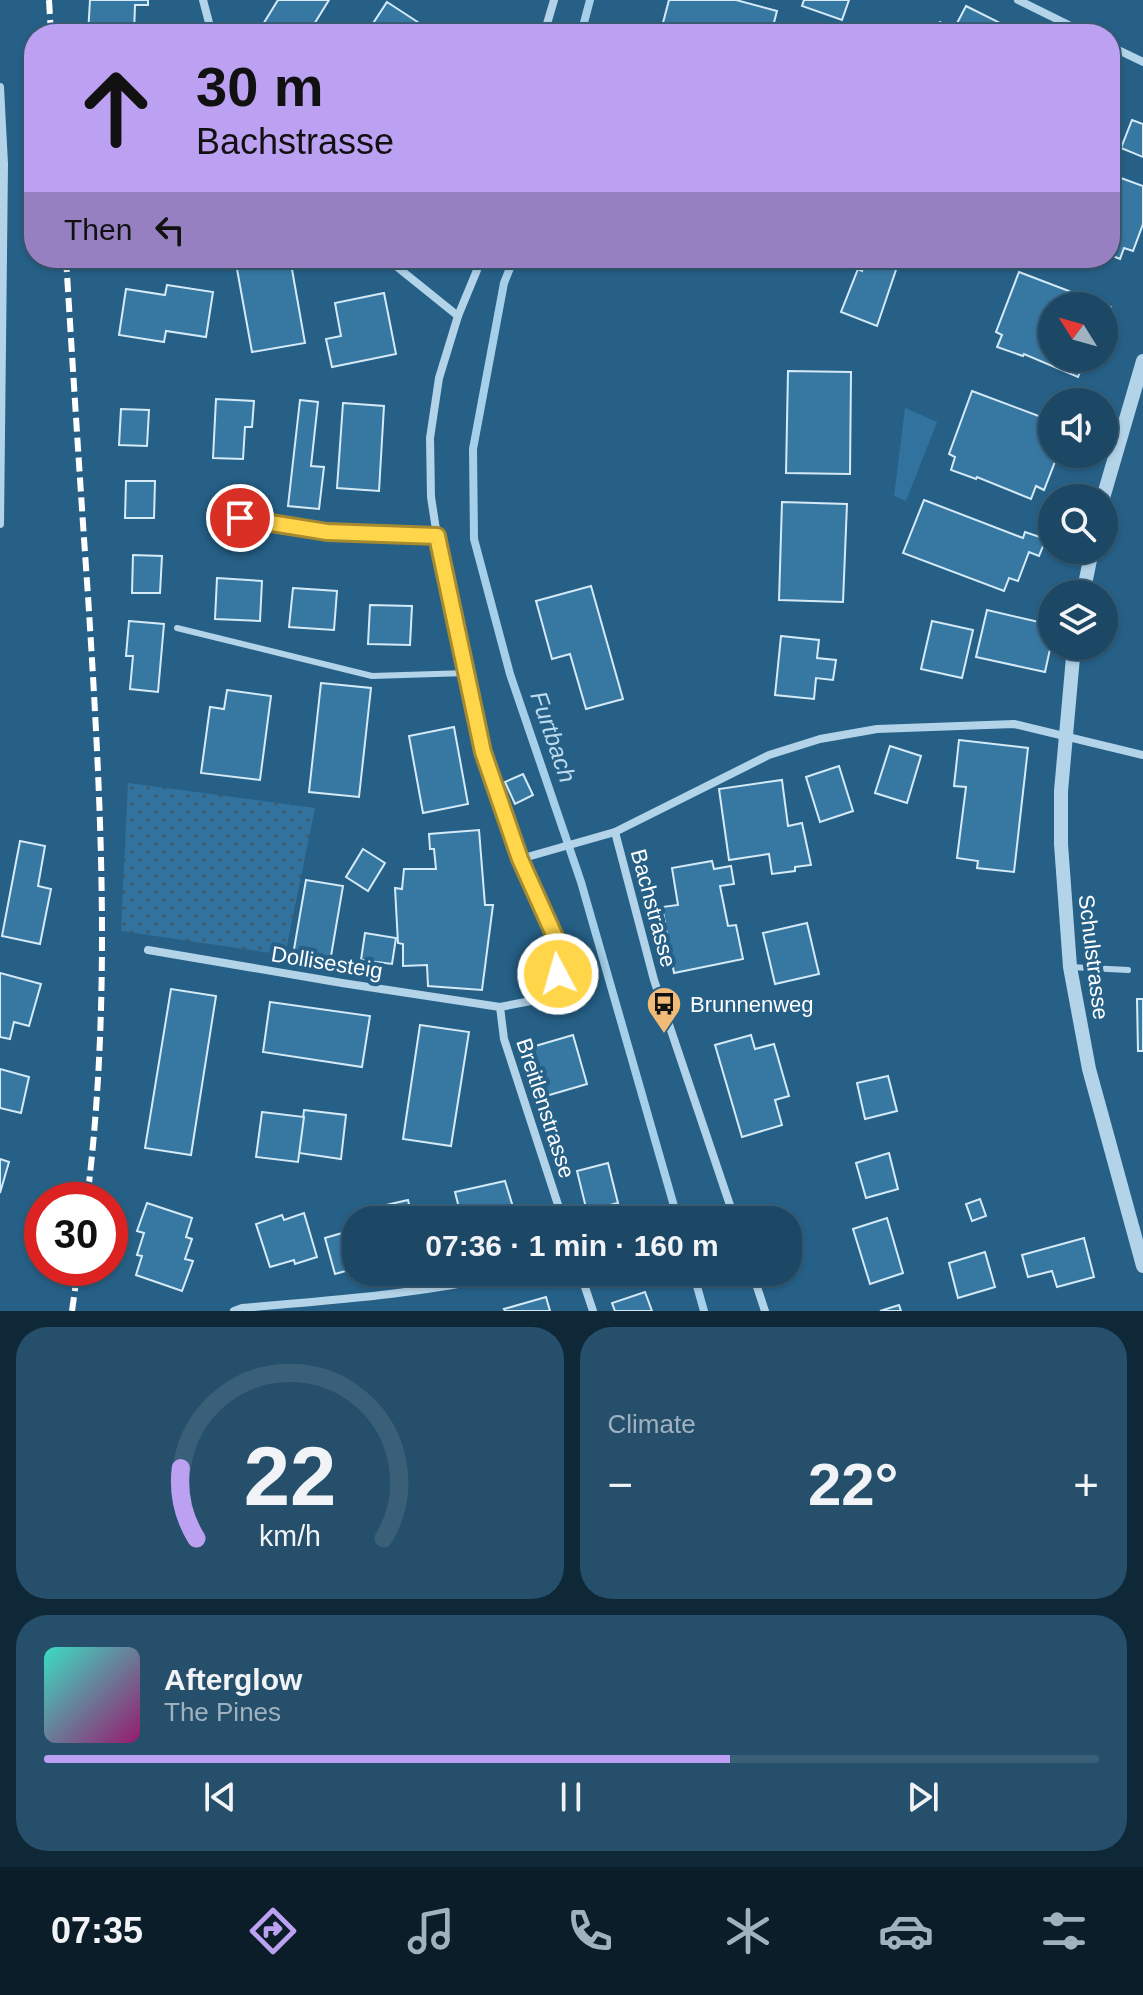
<!DOCTYPE html>
<meta charset="utf-8">
<style>
body{margin:0;font-family:Arial,sans-serif;background:#254f6b;color:#f1f3f6;height:100vh;display:flex;flex-direction:column;font-size:30px;white-space:nowrap}
*{box-sizing:border-box;margin:0}
p{font-size:26px;color:#a0b2bf}
.icon{flex:none;width:44px;height:44px;fill:none;stroke:currentColor;stroke-width:2;stroke-linecap:round;stroke-linejoin:round}
.map{position:relative;height:1311px;overflow:hidden}
.details{display:flex;flex-direction:column;gap:16px;padding:16px;background:#0f2838;flex:1}
.details>*{flex:none}
.guide{position:absolute;left:24px;top:24px;width:1096px;height:244px;border-radius:32px;box-shadow:0 2px 6px #0004,0 0 0 2px #3a6079;background:#bca0f2;color:#111;overflow:hidden}
.needle{width:52px;rotate:307deg}
.controls{position:absolute;left:1038px;top:292px;display:grid;gap:16px}
.controls a{display:grid;place-items:center;width:80px;height:80px;border-radius:50%;background:#1c4865;box-shadow:0 2px 6px #0004,0 0 0 2px #3a6079;font-size:40px}
.speed{position:absolute;left:24px;top:1182px;display:flex;gap:16px;font-size:40px;font-weight:700;text-align:center}
.speed>*{display:grid;place-content:center;width:104px;height:104px;border-radius:50%;background:#1c4865;box-shadow:0 2px 6px #0004,0 0 0 2px #3a6079;line-height:1}
.speed .limit{border:12px solid #d22;background:#fff;color:#111}
.pin{position:absolute;display:grid;place-items:center;width:68px;height:68px;color:#fff;margin:-34px;border:4px solid #fff;border-radius:50%;box-shadow:0 2px 8px #0007}
.me{position:absolute;width:88px;margin:-44px;rotate:354deg;stroke-linejoin:round;filter:drop-shadow(0 0 6px #0008)}
.turn{display:flex;align-items:center;gap:28px;height:168px;padding:0 40px;font-size:36px}
.turn .icon{width:104px;height:104px;stroke-width:2.5}
.turn b{display:block;font-size:56px;line-height:68px}
.then{display:flex;align-items:center;height:76px;padding:0 40px;background:#0003;gap:16px;font-size:30px}
.big{font-size:60px;font-weight:700;line-height:1.1}
.details .widget{flex:1;display:flex;flex-direction:column;justify-content:center;gap:12px;min-width:0;padding:0 28px;border-radius:32px;background:#254f6b}
.details .dial{align-items:center;gap:0}
.dial svg{height:208px;overflow:visible;fill:none;stroke:#3a6079;stroke-width:7;stroke-linecap:round;text-anchor:middle}
.dial text{fill:#f1f3f6;stroke:none}
.song{display:flex;align-items:center;gap:24px}
.cover{width:96px;height:96px;border-radius:12px;background:linear-gradient(135deg,hsl(170 70% 55%),hsl(320 70% 35%))}
.played{height:8px;border-radius:4px;background:linear-gradient(90deg,#bca0f2 65%,#3a6079 65%)}
.keys{display:flex;justify-content:space-around;direction:ltr}
.heat{display:flex;justify-content:space-between;align-items:center;font-size:44px;direction:ltr}
.details .tiles{flex:1;display:grid;gap:16px;grid-template-columns:1fr 1fr}
.widget:last-child{grid-column:span 2}
.trip{position:absolute;left:342px;top:1206px;width:460px;height:80px;border-radius:32px;background:#1c4865;box-shadow:0 2px 6px #0004,0 0 0 2px #3a6079;font-weight:700;line-height:80px;text-align:center}
.menu{display:flex;height:128px;justify-content:space-around;align-items:center;background:#0b1d28;color:#a0b2bf}
.menu .icon{width:56px;height:56px}
.menu .current{color:#bca0f2}
.menu b{font-size:36px;color:#f1f3f6}
.map>svg:first-child{display:block}
.grass{fill:url(#grass-dots)}
.park{fill:#31739e}
.lines{fill:none;stroke-linecap:round;stroke-linejoin:round}
.stream{stroke:#a6d0e9;stroke-width:8}
.building{fill:#3778a3;stroke:#d5eaf7;stroke-width:2}
.service{stroke:#b2d3e8;stroke-width:6}
.minor{stroke:#b2d3e8;stroke-width:8}
.tertiary{stroke:#b2d3e8;stroke-width:14}
.rail{stroke:#fff;stroke-width:6;stroke-dasharray:14 6;stroke-linecap:butt}
.route-casing{stroke:#a68a30;stroke-width:20}
.route{stroke:#ffd54a;stroke-width:14}
.labels{text-anchor:middle;stroke-width:8;stroke-linejoin:round;paint-order:stroke}
.street-label{font-size:22px;fill:#fff;stroke:#266087}
.poi-label{font-size:22px;fill:#fff;stroke:#266087;text-anchor:start}
.water-label{font-size:24px;font-style:italic;fill:#bddcf0;stroke:#266087}
</style>
<div class="map">
<svg width="1143" height="1311" viewBox="0 0 1143 1311">
<defs>
<pattern id="grass-dots" width="8" height="8" patternUnits="userSpaceOnUse" patternTransform="scale(2)"><rect width="8" height="8" fill="#31739e"/><path d="M2 2h.1M6 6h.1" fill="none" stroke="#415c6d" stroke-width="1.8" stroke-linecap="round"/></pattern>
</defs>
<rect width="100%" height="100%" fill="#266087"/>
<path class="grass" d="M128,783L315,808L285,955L121,931Z"/>
<path class="park" d="M905,408L937,422L906,501L894,496Z"/>
<g class="lines">
<g class="stream">
<path d="M581,34L590,0"/>
<path d="M514,258L504,283L473,449L474,539L510,674L581,882L678,1220"/>
<path d="M693,1272L704,1311"/>
</g>
</g>
<g class="building">
<path d="M90,0H148V5H135L134,34H88Z"/>
<path d="M278,0H329L308,34H257Z"/>
<path d="M669,0H736L777,11L771,34H660Z"/>
<path d="M804,0H849L842,20L802,6Z"/>
<path d="M387,2L433,32L432,34H366Z"/>
<path d="M966,6L1022,34H934L940,22L954,29Z"/>
<path d="M465,24L490,30L489,34H463Z"/>
<path d="M1132,120L1143,124V157L1121,148Z"/>
<path d="M1110,174L1143,186V224L1133,251L1124,248L1120,259L1110,255Z"/>
<path d="M235,258H290L305,343L252,352Z"/>
<path d="M867,258H900L877,326L841,312L858,269L862,271Z"/>
<path d="M1019,272L1111,307L1104,327V306H1052V358H1092L1087,369L1082,367L1078,377L1024,354L1023,356L997,347L1002,335L996,332Z"/>
<path d="M167,285L213,292L206,337L166,331L164,342L119,335L126,289L165,295Z"/>
<path d="M384,293L396,354L332,367L326,339L341,336L335,303Z"/>
<path d="M788,371L851,372L850,474L786,473Z"/>
<path d="M972,391L1052,421V454H1058L1044,490L1036,486L1031,499L977,477L976,479L951,470L955,457L949,454Z"/>
<path d="M216,399L254,401L252,427H245L243,459L213,458Z"/>
<path d="M300,400L318,402L311,466L324,467L319,509L288,506Z"/>
<path d="M343,403L384,406L379,491L337,488Z"/>
<path d="M121,409L149,410L147,446L119,445Z"/>
<path d="M126,481H155L154,518H125Z"/>
<path d="M924,500L1023,538L1025,532L1046,539L1039,556L1029,552L1018,581L1009,578L1004,591L903,553Z"/>
<path d="M782,502L847,504L843,602L779,600Z"/>
<path d="M133,555L162,556L160,593H132Z"/>
<path d="M217,578L262,581L260,621L215,619Z"/>
<path d="M591,586L623,699L586,709L570,654L552,659L536,601Z"/>
<path d="M293,588L337,591L334,630L289,627Z"/>
<path d="M370,605L412,606L410,645L368,644Z"/>
<path d="M987,610L1052,625V640L1045,672L976,657Z"/>
<path d="M129,621L164,624L158,692L130,689L133,656H126Z"/>
<path d="M932,621L973,630L962,678L921,669Z"/>
<path d="M781,636L819,640L817,658L836,660L833,680L816,678L814,699L775,695Z"/>
<path d="M321,683L371,688L359,797L309,792Z"/>
<path d="M227,690L271,696L260,780L201,773L210,707L224,709Z"/>
<path d="M454,727L468,804L423,813L409,736Z"/>
<path d="M959,740L1028,748L1014,872L977,868L978,861L957,858L966,787L954,786Z"/>
<path d="M890,746L921,756L907,803L875,793Z"/>
<path d="M839,766L853,811L820,822L806,777Z"/>
<path d="M523,774L533,795L515,804L505,782Z"/>
<path d="M782,780L788,826L802,823L811,865L795,867V871L772,874L769,854L729,860L719,789Z"/>
<path d="M479,830L485,905H493L482,990L428,986L427,965L403,966V944L398,943L395,888L402,889L404,869H436L434,849H430L429,834Z"/>
<path d="M20,841L45,846L38,886L51,889L40,944L2,936Z"/>
<path d="M363,849L385,863L368,891L346,877Z"/>
<path d="M712,861L714,869L731,866L734,884L720,886L728,926L736,925L743,959L674,973L662,907L678,905L672,868Z"/>
<path d="M306,880L343,886L330,962L293,955Z"/>
<path d="M807,923L819,974L775,984L763,933Z"/>
<path d="M365,933L396,938L392,964L361,960Z"/>
<path d="M0,973L41,984L29,1026L14,1022L10,1039L0,1037Z"/>
<path d="M171,989L216,996L191,1155L145,1148Z"/>
<path d="M1137,999H1143V1051H1138Z"/>
<path d="M270,1002L370,1016L362,1067L263,1052Z"/>
<path d="M420,1025L469,1032L451,1146L403,1139Z"/>
<path d="M573,1035L587,1084L546,1096L532,1047Z"/>
<path d="M751,1035L755,1049L774,1044L789,1096L775,1100L782,1125L742,1137L715,1045Z"/>
<path d="M0,1069L29,1077L21,1113L0,1108Z"/>
<path d="M888,1076L897,1111L865,1119L857,1083Z"/>
<path d="M304,1110L346,1115L341,1159L299,1153Z"/>
<path d="M262,1112L304,1117L298,1162L256,1157Z"/>
<path d="M889,1153L898,1189L866,1198L856,1163Z"/>
<path d="M0,1159L9,1162L0,1193Z"/>
<path d="M608,1163L618,1203L602,1207L606,1220H589L577,1171Z"/>
<path d="M505,1181L517,1220H462L455,1192Z"/>
<path d="M980,1199L986,1216L972,1221L966,1204Z"/>
<path d="M408,1200L413,1220H362L360,1211Z"/>
<path d="M147,1203L192,1218L186,1237L192,1239L185,1259L193,1261L182,1291L136,1275L142,1256L137,1255L144,1233L137,1231Z"/>
<path d="M304,1213L317,1257L295,1264L294,1260L270,1267L256,1224L282,1215L284,1220Z"/>
<path d="M887,1218L903,1273L870,1284L853,1229Z"/>
<path d="M349,1231L356,1254V1268L335,1274L325,1238Z"/>
<path d="M1084,1238L1094,1277L1057,1287L1052,1271L1028,1277L1022,1255Z"/>
<path d="M985,1252L995,1287L958,1298L949,1263Z"/>
<path d="M645,1292L652,1311H615L612,1303Z"/>
<path d="M546,1297L550,1311H505L504,1309Z"/>
<path d="M899,1305L901,1311H880Z"/>
</g>
<g class="lines">
<g class="service">
<path d="M177,628L372,676L467,673"/>
<path d="M1070,967L1128,970"/>
</g>
<g class="minor">
<path d="M203,0L212,34"/>
<path d="M1018,0L1087,34"/>
<path d="M544,34L554,0"/>
<path d="M1110,46L1143,62"/>
<path d="M0,87L4,164L0,524"/>
<path d="M386,258L458,316"/>
<path d="M482,258L458,316L439,378L430,438L431,497L437,536L483,752L520,859L556,939L558,974L536,1000L500,1007L504,1039L563,1220"/>
<path d="M221,517L260,519L327,532L437,536"/>
<path d="M615,832L654,980L735,1220"/>
<path d="M520,859L615,832L769,755L820,739L877,729L1014,724L1143,755"/>
<path d="M148,950L342,983L500,1007"/>
<path d="M580,1272L593,1311"/>
<path d="M752,1272L765,1311"/>
<path d="M234,1311L242,1308C335,1300 426,1294 516,1272"/>
</g>
<g class="tertiary">
<path d="M1103,498L1143,361"/>
<path d="M1083,594L1092,550"/>
<path d="M1074,646L1061,791V844L1070,967L1089,1069L1143,1266"/>
</g>
<g class="rail">
<path d="M49,0L51,34"/>
<path d="M66,258C73,371 80,483 88,596C101,798 112,999 87,1200"/>
<path d="M72,1311L78,1268"/>
</g>
</g>
<g class="lines">
<defs>
<path id="route" d="M240,518L327,532L437,536L483,752L520,859L556,939L558,974"/>
</defs>
<use href="#route" class="route-casing"/>
<use href="#route" class="route"/>
</g>
<defs>
<symbol id="bus-pin" viewBox="-11 -11 22 30"><path d="M0 17L-7.5 6A9.5 9.5 0 1 1 7.5 6Z" fill="#f1ba77" stroke="#266087"/><path d="M-5-6H5V4H4V6H2V4H-2V6H-4V4H-5ZM-3.5-4V0h7V-4ZM-3.5 1.2v1.5H-2V1.2ZM2 1.2v1.5H3.5V1.2Z" fill="#111"/></symbol>
</defs>
<g fill-rule="evenodd">
<use href="#bus-pin" x="644" y="984" width="40" height="54"/>
</g>
<g class="labels">
<g class="street-label">
<text transform="translate(654 908) rotate(75)" y="8">Bachstrasse</text>
<text transform="translate(1094 957) rotate(83)" y="8">Schulstrasse</text>
<text transform="translate(327 962) rotate(9)" y="8">Dollisesteig</text>
<text transform="translate(546 1108) rotate(72)" y="8">Breitlenstrasse</text>
</g>
<g class="poi-label">
<text x="690" y="1012">Brunnenweg</text>
</g>
<g class="water-label">
<text transform="translate(553 737) rotate(71)" y="8">Furtbach</text>
</g>
</g>
</svg>
<div class="controls">
<a><svg class="needle" viewBox="-14 -14 28 28"><path d="M0-13l5 13h-10z" fill="#e53935"/><path d="M0 13l5-13h-10z" fill="#a0b2bf"/></svg></a>
<a><svg class="icon" aria-label="sound" viewBox="0 0 24 24"><path d="M4 9h4l5-4v14l-5-4H4zM17 9q2 3 0 6"/></svg></a>
<a><svg class="icon" aria-label="search" viewBox="0 0 24 24"><circle cx="10" cy="10" r="6"/><path d="M15 15l6 6"/></svg></a>
<a><svg class="icon" aria-label="layers" viewBox="0 0 24 24"><path d="M12 4l9 5-9 5-9-5zM3 14l9 5 9-5"/></svg></a>
</div>
<div class="speed"><div class="limit">30</div></div>
<div class="pin" style="left:240px;top:518px;background:#d93025"><svg class="icon" aria-label="arrive" viewBox="0 0 24 24"><path d="M6 21V4h12l-3 4 3 4H6"/></svg></div>
<svg class="me" style="left:558px;top:974px" viewBox="-20 -20 40 40"><circle r="17" fill="#ffd54a" stroke="#fff" stroke-width="3"/><path d="M0-11L8 9 0 5-8 9z" fill="#fff"/></svg>
<div class="trip">07:36 · 1 min · 160 m</div>
<div class="guide">
<div class="turn"><svg class="icon" aria-label="ahead" viewBox="0 0 24 24"><path d="M12 20V5M6 11l6-6 6 6"/></svg><div><b>30 m</b>Bachstrasse</div></div>
<div class="then">Then<svg class="icon" aria-label="left" viewBox="0 0 24 24"><path d="M17 20v-9H6M10 6l-5 5 5 5"/></svg></div>
</div>
</div>
<section class="details">
<div class="tiles">
<div class="widget dial"><svg viewBox="0 0 100 80">
<path d="M14 69A42 42 0 1 1 86 69"/>
<path d="M14 69A42 42 0 0 1 8 42" stroke="#bca0f2"/>
<text x="50" y="56" font-size="32" font-weight="700">22</text>
<text x="50" y="72" font-size="11">km/h</text>
</svg></div>
<div class="widget"><p>Climate</p>
<div class="heat"><a>−</a><b class="big">22°</b><a>+</a></div>
</div>
<div class="widget">
<div class="song"><i class="cover"></i><div><b>Afterglow</b><p>The Pines</p></div></div>
<div class="played"></div>
<div class="keys"><svg class="icon" aria-label="previous" viewBox="0 0 24 24"><path d="M18 5L8 12l10 7zM5 5v14"/></svg><svg class="icon" aria-label="pause" viewBox="0 0 24 24"><path d="M8 5v14M16 5v14"/></svg><svg class="icon" aria-label="next" viewBox="0 0 24 24"><path d="M6 5l10 7-10 7zM19 5v14"/></svg></div>
</div>
</div>
</section>
<nav class="menu">
<b>07:35</b>
<svg class="icon current" aria-label="directions" viewBox="0 0 24 24"><path d="M12 3l9 9-9 9-9-9zM9 14v-3h6M13 9l2 2-2 2"/></svg>
<svg class="icon" aria-label="music" viewBox="0 0 24 24"><path d="M9 18V5l10-2v13"/><circle cx="6" cy="18" r="3"/><circle cx="16" cy="16" r="3"/></svg>
<svg class="icon" aria-label="phone" viewBox="0 0 24 24"><path d="M5 4h4l2 5-3 2q2 4 5 5l2-3 5 2v4C11 20 4 13 5 4z"/></svg>
<svg class="icon" aria-label="climate" viewBox="0 0 24 24"><path d="M12 3v18M4 7l16 10M4 17L20 7"/></svg>
<svg class="icon" aria-label="car" viewBox="0 0 24 24"><path d="M5 17H2v-5l4-1 3-4h7l3 4 3 1v5h-3M9 17h6M6 11h13"/><circle cx="7" cy="17" r="2"/><circle cx="17" cy="17" r="2"/></svg>
<svg class="icon" aria-label="filters" viewBox="0 0 24 24"><path d="M4 7h16M4 17h16"/><circle cx="9" cy="7" r="2"/><circle cx="15" cy="17" r="2"/></svg>
</nav>
